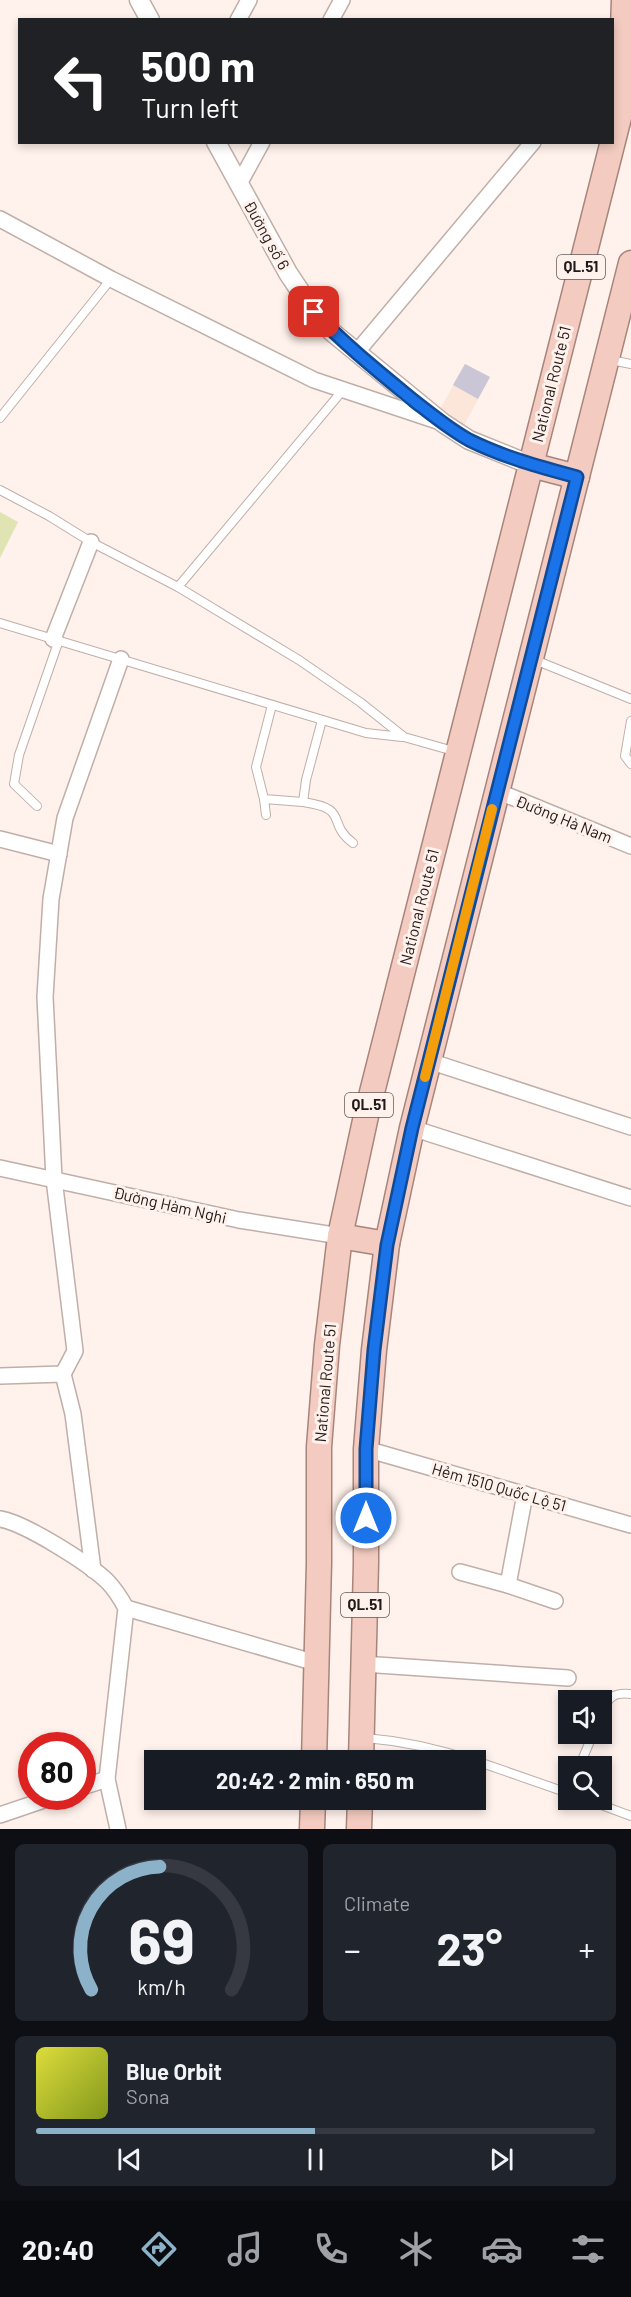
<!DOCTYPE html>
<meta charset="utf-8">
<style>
body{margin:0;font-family:Barlow,sans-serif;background:#20242c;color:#f1f3f6;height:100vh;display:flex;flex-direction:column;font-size:22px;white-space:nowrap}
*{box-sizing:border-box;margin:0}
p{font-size:20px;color:#9ea1a6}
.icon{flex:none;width:33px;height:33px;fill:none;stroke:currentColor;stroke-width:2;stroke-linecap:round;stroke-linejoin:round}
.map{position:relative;height:1829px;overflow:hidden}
.details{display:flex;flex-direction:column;gap:15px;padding:15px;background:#0d0f14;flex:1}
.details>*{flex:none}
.guide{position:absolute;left:18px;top:18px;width:596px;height:126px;border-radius:0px;box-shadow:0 3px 9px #0003;background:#202124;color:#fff;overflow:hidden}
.tools{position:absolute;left:558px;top:1690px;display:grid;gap:12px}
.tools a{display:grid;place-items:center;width:54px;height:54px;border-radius:0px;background:#171b24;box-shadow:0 3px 9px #0003;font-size:30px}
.speed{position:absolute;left:18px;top:1732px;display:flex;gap:12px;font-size:30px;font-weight:700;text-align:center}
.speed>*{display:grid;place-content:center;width:78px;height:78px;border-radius:50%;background:#171b24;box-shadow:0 3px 9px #0003;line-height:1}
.speed .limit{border:9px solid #d22;background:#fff;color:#111}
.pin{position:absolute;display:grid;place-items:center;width:51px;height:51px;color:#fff;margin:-26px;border-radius:12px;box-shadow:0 3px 9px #0006}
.me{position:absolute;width:66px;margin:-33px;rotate:0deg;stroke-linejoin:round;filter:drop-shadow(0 0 4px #0008)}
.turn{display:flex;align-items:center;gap:21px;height:126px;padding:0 24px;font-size:27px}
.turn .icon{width:78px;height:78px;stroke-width:2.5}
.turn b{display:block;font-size:42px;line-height:51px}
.big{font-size:45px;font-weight:700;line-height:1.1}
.details .tile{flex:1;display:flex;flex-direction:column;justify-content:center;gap:9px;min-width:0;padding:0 21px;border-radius:9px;background:#20242c}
.details .dial{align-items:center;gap:0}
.dial svg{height:156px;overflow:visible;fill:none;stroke:#363941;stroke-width:7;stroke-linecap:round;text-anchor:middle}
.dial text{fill:#f1f3f6;stroke:none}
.song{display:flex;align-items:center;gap:18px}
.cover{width:72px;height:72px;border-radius:9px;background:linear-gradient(135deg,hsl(60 70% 55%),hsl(70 70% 35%))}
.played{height:6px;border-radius:3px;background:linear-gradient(90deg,#8cb2ca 50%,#363941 50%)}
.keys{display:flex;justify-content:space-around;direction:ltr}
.heat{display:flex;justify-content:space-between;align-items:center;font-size:33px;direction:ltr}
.details .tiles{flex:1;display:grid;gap:15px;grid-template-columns:1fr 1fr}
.tile:last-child{grid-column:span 2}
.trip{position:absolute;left:144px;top:1750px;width:342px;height:60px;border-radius:0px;background:#171b24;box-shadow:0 3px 9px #0003;font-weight:700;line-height:60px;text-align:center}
.dock{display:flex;height:96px;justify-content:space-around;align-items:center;background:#090b0e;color:#9ea1a6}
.dock .icon{width:42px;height:42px}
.dock .on{color:#8cb2ca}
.dock b{font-size:27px;color:#f1f3f6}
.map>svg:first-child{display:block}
.commercial{fill:#fce5d9}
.green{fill:#dfe4b2}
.building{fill:#cac6d6}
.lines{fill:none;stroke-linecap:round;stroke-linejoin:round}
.service-casing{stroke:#bfafa8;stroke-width:10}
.minor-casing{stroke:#bfafa8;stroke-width:18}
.tertiary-casing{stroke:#bfafa8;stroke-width:21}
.trunk-casing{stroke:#a7857b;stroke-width:27}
.service{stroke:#fff;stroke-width:8}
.minor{stroke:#fff;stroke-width:15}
.tertiary{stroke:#fff;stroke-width:18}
.trunk{stroke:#f3cbc0;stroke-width:24}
.route-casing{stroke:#114b97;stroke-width:15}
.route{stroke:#1a73e8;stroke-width:10}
.slow{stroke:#f59e0b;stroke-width:10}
.labels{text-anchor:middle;stroke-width:6;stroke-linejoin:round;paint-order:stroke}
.shield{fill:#fff1eb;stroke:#635a57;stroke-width:1.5}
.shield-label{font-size:15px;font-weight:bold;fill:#201a18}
.street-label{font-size:16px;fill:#201a18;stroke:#fff1eb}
</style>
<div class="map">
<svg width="631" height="1829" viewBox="0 0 631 1829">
<rect width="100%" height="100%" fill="#fff1eb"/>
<path class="commercial" d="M465,364L490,377L462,429L438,413Z"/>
<path class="green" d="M0,512L18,522L0,558Z"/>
<path class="building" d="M465,364L490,377L478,399L453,385Z"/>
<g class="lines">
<defs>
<g id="service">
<path d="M611,360L631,364"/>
<path d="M0,418L111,279"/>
<path d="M0,490L49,516L91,542L178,587L299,660L360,702L404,737L457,752"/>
<path d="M178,587L343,390"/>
<path d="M0,623L366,733L402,737"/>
<path d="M535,660L631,699"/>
<path d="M631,721L625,756L631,764"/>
<path d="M264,799L303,802L306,780L322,720"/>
<path d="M303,802C351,809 325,822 353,843"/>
<path d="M37,806L14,784L19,755L59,640"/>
<path d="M266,815L264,799L256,767L272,705"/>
<path d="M602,1713C608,1697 614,1692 631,1694"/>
<path d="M366,1738C403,1741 439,1749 474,1761"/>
<path d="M476,1761L568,1793"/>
<path d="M579,1767L593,1734"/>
<path d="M588,1800L631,1816"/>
</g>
<g id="minor">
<path d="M238,20L249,0"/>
<path d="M331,20L342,0"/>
<path d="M239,184L262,142"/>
<path d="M0,219L111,279L314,380L437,421"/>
<path d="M356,353L533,142"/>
<path d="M53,639L91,542"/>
<path d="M497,791L631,846"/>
<path d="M0,839L59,854"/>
<path d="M429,1061L631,1127"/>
<path d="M412,1128L631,1198"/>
<path d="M0,1168L239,1220L340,1236"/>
<path d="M63,1374L75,1351L54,1179L45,997L51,899L65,818L121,659"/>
<path d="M0,1376L63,1374L73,1414L93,1570"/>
<path d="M366,1449L631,1525"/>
<path d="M525,1494L508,1585L555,1601"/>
<path d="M0,1519C25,1523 88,1563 107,1581C115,1589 121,1599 126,1608L107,1779L118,1829"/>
<path d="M460,1572L508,1585"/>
<path d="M126,1608L316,1663"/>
<path d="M363,1664L568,1678"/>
<path d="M82,1787L107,1779"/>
<path d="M0,1815L53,1797"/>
</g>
<g id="tertiary">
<path d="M139,0L150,20"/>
<path d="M216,142L288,273L314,312L332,332L443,423L469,440L531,465"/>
</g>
<g id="trunk">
<path d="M621,88L624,0"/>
<path d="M531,465L577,477"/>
<path d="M340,1236L387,1244"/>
<path d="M314,1761L319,1563V1447L327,1345L340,1236L366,1116L631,70"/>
<path d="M361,1761L366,1563V1449L374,1350L387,1244L412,1128L631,263"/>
<path d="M312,1829L313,1800"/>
<path d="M359,1829L360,1800"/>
</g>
</defs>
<use href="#service" class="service-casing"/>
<use href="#minor" class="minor-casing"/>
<use href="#tertiary" class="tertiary-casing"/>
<use href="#trunk" class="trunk-casing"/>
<use href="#service" class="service"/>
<use href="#minor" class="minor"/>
<use href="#tertiary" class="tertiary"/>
<use href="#trunk" class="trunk"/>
</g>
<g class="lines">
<defs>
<path id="route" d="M314,312C344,344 379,372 413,400C431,414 449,429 469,440C503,457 540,467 577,477L412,1128L387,1245L374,1350L366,1449V1518"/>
</defs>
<use href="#route" class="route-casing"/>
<use href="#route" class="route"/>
<path class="slow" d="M425,1077L492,809"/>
</g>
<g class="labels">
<g class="shield">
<rect x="557" y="255" width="48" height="24" rx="4.5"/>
<rect x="345" y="1093" width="48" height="24" rx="4.5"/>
<rect x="341" y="1593" width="48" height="24" rx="4.5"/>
</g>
<g class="shield-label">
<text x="581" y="272">QL.51</text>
<text x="369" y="1110">QL.51</text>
<text x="365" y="1610">QL.51</text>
</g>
<g class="street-label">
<text transform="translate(267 235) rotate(61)" y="6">Đường số 6</text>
<text transform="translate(551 384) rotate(-76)" y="6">National Route 51</text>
<text transform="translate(564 819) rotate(22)" y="6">Đường Hà Nam</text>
<text transform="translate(419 907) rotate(-76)" y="6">National Route 51</text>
<text transform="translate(170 1205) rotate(13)" y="6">Đường Hàm Nghi</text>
<text transform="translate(325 1383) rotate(-85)" y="6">National Route 51</text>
<text transform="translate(499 1487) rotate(16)" y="6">Hẻm 1510 Quốc Lộ 51</text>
</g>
</g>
</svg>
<div class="tools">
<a><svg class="icon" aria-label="sound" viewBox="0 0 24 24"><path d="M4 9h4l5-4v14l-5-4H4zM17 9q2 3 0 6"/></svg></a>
<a><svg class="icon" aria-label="search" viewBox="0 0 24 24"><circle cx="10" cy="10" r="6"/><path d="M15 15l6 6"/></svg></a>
</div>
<div class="speed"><div class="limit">80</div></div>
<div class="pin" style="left:314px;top:312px;background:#d93025"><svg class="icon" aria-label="arrive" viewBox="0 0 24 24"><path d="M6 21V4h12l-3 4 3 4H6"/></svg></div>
<svg class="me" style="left:366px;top:1518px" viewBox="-20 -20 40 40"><circle r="17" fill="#1a73e8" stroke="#fff" stroke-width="3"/><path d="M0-11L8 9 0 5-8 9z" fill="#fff"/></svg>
<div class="trip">20:42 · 2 min · 650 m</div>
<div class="guide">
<div class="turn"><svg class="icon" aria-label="left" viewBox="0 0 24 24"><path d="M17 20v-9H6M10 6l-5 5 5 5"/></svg><div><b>500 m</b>Turn left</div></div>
</div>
</div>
<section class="details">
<div class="tiles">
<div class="tile dial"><svg viewBox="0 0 100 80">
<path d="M14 69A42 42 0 1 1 86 69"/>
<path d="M14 69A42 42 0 0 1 49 6" stroke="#8cb2ca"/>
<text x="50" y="56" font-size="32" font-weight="700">69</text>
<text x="50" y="72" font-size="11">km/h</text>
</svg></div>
<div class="tile"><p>Climate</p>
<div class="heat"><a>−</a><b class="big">23°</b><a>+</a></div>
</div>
<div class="tile">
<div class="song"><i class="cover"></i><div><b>Blue Orbit</b><p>Sona</p></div></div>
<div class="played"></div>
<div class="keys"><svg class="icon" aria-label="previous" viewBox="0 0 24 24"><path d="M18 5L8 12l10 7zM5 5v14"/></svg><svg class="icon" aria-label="pause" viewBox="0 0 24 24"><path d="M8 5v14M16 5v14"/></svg><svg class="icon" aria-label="next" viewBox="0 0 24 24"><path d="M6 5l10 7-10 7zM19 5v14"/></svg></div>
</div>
</div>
</section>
<nav class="dock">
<b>20:40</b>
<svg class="icon on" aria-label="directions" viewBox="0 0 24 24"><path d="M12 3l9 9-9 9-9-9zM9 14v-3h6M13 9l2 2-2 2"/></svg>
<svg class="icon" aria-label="music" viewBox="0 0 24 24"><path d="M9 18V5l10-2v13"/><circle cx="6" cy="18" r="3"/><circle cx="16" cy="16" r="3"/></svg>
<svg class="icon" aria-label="phone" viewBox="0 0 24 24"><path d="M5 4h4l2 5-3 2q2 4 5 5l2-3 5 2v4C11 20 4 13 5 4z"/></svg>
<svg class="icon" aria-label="climate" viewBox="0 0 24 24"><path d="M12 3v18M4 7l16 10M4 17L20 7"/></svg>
<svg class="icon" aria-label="car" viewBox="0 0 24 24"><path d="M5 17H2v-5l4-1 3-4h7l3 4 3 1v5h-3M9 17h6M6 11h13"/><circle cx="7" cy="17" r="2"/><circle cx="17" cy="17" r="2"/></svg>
<svg class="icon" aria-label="filters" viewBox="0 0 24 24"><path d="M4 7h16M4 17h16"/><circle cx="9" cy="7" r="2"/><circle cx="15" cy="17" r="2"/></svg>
</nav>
